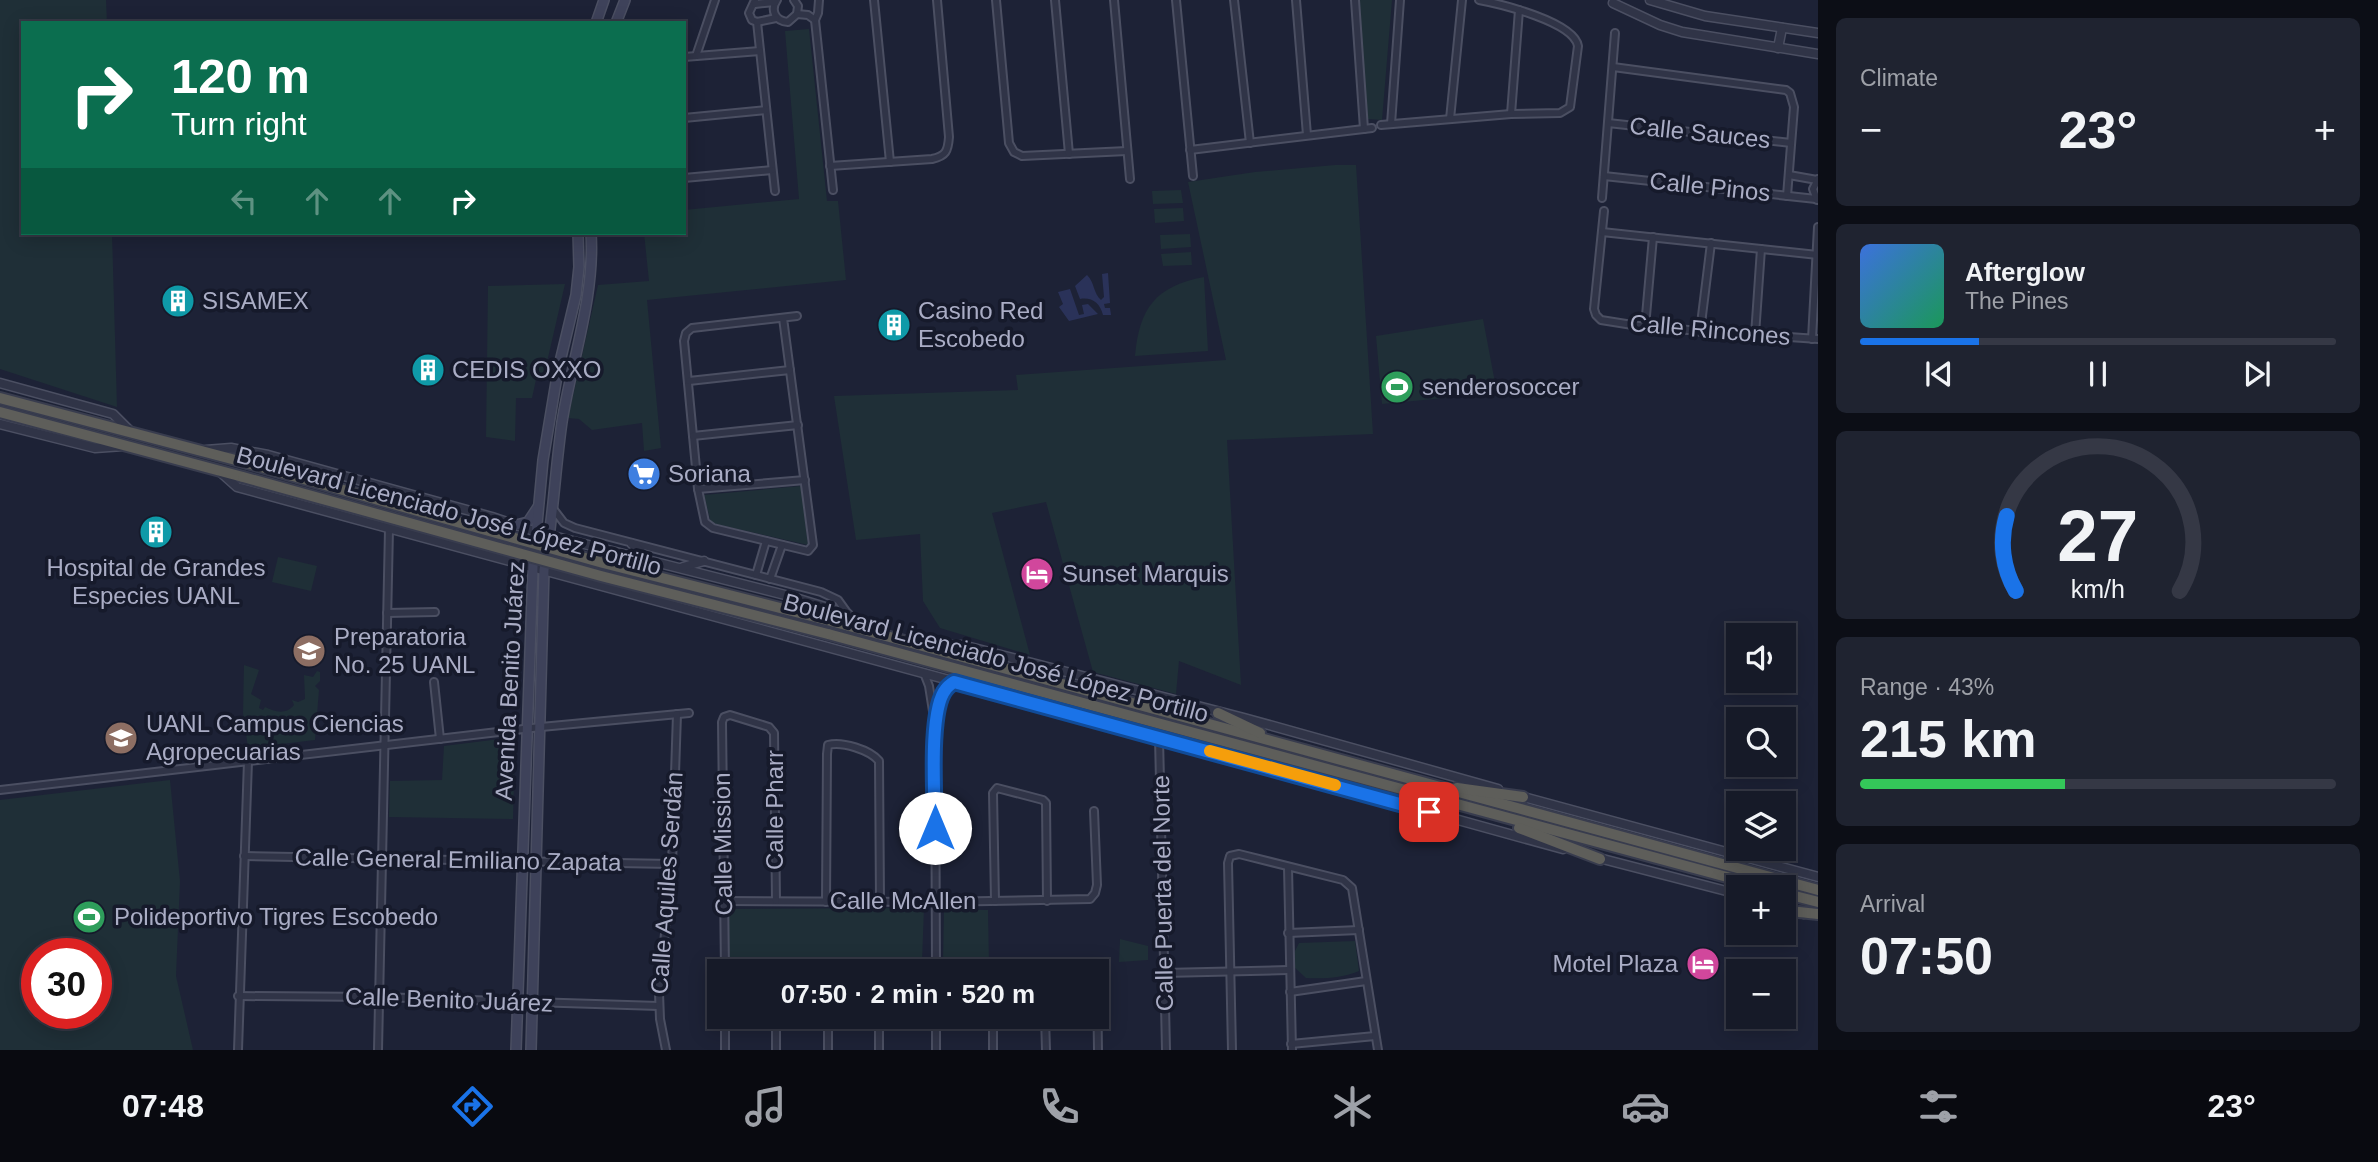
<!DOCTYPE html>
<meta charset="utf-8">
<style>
body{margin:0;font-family:Helvetica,sans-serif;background:#1f2330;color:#f1f3f6;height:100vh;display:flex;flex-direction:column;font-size:26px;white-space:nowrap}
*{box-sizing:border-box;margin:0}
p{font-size:23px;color:#9ea1a8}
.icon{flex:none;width:38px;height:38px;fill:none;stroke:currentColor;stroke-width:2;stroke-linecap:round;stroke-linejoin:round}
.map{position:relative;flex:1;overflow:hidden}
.side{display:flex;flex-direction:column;gap:18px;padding:18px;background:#0c0e16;width:560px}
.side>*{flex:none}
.hud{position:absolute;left:21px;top:21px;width:665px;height:214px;border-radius:0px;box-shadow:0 4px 18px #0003,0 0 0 2px #353845;background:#0b6e4f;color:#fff;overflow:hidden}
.fabs{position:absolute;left:1726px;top:623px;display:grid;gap:14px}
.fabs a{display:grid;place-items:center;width:70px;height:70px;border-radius:0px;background:#161a28;box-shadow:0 4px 18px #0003,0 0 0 2px #353845;font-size:35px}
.speed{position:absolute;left:21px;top:938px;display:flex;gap:14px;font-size:35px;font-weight:700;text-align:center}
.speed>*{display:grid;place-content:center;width:91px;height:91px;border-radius:50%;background:#161a28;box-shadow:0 4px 18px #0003,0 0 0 2px #353845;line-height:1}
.speed .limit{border:10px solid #d22;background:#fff;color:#111}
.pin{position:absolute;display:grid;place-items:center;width:60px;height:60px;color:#fff;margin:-30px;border-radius:14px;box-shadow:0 4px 10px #0006}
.me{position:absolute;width:77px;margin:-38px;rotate:0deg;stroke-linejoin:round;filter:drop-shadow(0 0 5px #0008)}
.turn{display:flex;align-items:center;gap:24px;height:147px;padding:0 35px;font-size:32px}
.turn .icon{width:91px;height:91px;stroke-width:2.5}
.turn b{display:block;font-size:49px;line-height:60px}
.lanes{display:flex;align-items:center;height:66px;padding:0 35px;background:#0003;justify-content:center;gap:35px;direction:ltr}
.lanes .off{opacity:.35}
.big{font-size:52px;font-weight:700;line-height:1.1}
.side .widget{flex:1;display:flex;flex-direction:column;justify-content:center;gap:10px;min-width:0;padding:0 24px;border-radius:10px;background:#1f2330}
.side .dial{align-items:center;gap:0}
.dial svg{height:182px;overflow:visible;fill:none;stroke:#353845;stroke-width:7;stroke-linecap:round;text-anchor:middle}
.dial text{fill:#f1f3f6;stroke:none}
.song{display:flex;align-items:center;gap:21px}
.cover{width:84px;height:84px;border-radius:10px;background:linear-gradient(135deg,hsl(220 70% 55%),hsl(150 70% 35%))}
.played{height:7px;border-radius:4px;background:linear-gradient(90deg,#1a73e8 25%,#353845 25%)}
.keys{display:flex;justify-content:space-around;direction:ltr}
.heat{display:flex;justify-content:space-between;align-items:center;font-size:38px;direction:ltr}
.charge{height:10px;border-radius:5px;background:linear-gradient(90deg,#34c759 43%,#353845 0)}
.trip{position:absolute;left:707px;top:959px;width:402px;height:70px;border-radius:0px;background:#161a28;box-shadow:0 4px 18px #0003,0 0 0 2px #353845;font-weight:700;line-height:70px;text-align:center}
.dock{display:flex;height:112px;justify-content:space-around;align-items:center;background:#090a10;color:#9ea1a8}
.dock .icon{width:49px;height:49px}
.dock .selected{color:#1a73e8}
.dock b{font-size:32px;color:#f1f3f6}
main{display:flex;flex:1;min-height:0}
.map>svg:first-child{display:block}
.green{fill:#1f2f37;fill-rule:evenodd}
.water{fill:#2a3259}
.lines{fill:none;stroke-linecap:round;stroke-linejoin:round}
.minor-casing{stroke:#4b4f62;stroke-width:10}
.tertiary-casing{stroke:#4b4f62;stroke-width:11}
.secondary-casing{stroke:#4b4f62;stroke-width:12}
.trunk-casing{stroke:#383c4e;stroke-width:14}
.minor{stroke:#303447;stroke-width:6}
.tertiary{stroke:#303447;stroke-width:8}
.secondary{stroke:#3e425a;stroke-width:9}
.trunk{stroke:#5e5e5a;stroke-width:10}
.trunk-bridge-casing{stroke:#383c4e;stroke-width:14;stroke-linecap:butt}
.trunk-bridge{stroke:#5e5e5a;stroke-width:10}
.route-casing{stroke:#114b97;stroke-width:18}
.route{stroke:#1a73e8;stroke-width:12}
.slow{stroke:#f59e0b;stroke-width:12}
.labels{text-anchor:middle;stroke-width:7;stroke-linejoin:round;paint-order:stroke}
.street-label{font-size:24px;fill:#aaadc5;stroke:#161a2b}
.poi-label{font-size:24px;fill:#aaadc5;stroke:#161a2b;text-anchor:start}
</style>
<main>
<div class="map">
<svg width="1818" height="1050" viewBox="0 0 1818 1050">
<rect width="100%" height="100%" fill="#1d2236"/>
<g class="green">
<path d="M0,0H106L107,23H23V233H112L117,407L0,369Z"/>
<path d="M1358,0H1392L1382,120L1368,119Z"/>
<path d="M809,29L827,201H838L846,280L647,300L661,448L644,451L642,423L592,430L579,419L568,418L598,285L649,281L644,233H684V210L799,199L785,31Z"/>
<path d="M1335,165H1356L1373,434L1227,440L1241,685L1179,661L1176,694L1093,672L1046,502L992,513L1030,655L940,628L923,601L920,534L856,540L834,396L1018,390L1016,375L1226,360L1188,182L1255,172Z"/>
<path d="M1181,190L1183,203L1153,204L1152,191Z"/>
<path d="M1183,208L1184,221L1155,223L1154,209Z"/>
<path d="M1190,234L1191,247L1161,249L1160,235Z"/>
<path d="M1191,252L1192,265L1163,266L1161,254Z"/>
<path d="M1204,277L1208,351L1135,356C1139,308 1156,286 1204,277Z"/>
<path d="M565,284L544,375H537L532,398H516L515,441L486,437L488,286Z"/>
<path d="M1483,319L1497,393L1382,404L1376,336Z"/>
<path d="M801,486L808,545L711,523L704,495Z"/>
<path d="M278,557L317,566L311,591L272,582Z"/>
<path d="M244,665L259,670L251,694L261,700L259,708L263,710L265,707C275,712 286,715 294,705L292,700L298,702L305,699L304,675L313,677L317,671L320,672V681L315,686L319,690L315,740L248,748L243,713Z"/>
<path d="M515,737L513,819L389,817L390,781L442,780L444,746Z"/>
<path d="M170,780L180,881L176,976L193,1050H0V800ZM37,954H96V1013H37Z"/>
<path d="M924,908L922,962H727V909Z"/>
<path d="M944,909L988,910L989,964L943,962Z"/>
<path d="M1120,939L1148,946V960L1119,962Z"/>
<path d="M1355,941L1359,971C1342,978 1324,979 1306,978L1292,965L1295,951L1299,943Z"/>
</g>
<g class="water">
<path d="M1108,273L1110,303L1104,304L1105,308H1110L1111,315H1103C1100,303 1092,297 1080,299L1075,286L1087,275C1095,283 1093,293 1101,300L1104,297L1102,274Z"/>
<path d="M1070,289L1079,315L1084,314L1082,305L1088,304L1098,314L1069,321L1059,307L1063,304L1058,292Z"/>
</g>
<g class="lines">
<defs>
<g id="minor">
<path d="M755,0L749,13L752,20L757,22L775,191"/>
<path d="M777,0C770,10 775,21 788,22L797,14L798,6L794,0"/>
<path d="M819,0L818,13L815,20L833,190"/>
<path d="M874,0L890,162"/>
<path d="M996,0L1009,143L1014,152L1022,156L1127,151"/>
<path d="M1055,0L1069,154"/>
<path d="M1114,0L1130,179"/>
<path d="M1176,0L1193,176"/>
<path d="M1234,0L1250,143"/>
<path d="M1296,0L1307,135"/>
<path d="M1355,0L1364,129"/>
<path d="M755,4L775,2"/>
<path d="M797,14L808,15L815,20"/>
<path d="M757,22L776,18"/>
<path d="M696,56L715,0"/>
<path d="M684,57L760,51"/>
<path d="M1613,67L1786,90L1790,93L1794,107L1787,196"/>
<path d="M1511,114L1519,10"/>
<path d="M684,118L766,110"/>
<path d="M1450,119L1462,0"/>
<path d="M1608,123L1791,143"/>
<path d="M1391,124L1400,0"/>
<path d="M1381,125L1511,114L1560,113L1570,107L1578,46C1574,22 1501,4 1479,0"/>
<path d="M1190,150L1372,128"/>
<path d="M830,166L932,159C946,156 948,151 949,137L937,0"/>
<path d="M1789,175L1817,180"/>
<path d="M1604,176L1816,199"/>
<path d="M684,178L772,170"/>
<path d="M1602,198L1615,33"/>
<path d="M1817,200L1813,189L1818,179"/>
<path d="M1604,211L1594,309L1596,315L1601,320L1645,327L1818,339"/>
<path d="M1602,232L1818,255"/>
<path d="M783,318L813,545L808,551L713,528L705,522L698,489L684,341L686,333L692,328L797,316"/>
<path d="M1645,327L1653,237"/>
<path d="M1700,332L1711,243"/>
<path d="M1755,335L1761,249"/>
<path d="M1812,339L1818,227"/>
<path d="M689,381L790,370"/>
<path d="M693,436L798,425"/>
<path d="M698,489L805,480"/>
<path d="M554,510L564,523L575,528L821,592L838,600L848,614"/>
<path d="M756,575L766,541"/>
<path d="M770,579L782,545"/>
<path d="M387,613L435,612"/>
<path d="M924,673L929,686L935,724L936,971"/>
<path d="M434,682L440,739"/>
<path d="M936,722C940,706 941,693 954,682"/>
<path d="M1159,737L1166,1050"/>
<path d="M0,790L541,727L689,713"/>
<path d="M244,856L672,864"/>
<path d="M1288,867L1292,1050"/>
<path d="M724,901L935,902L1090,899L1095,893L1097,885L1094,811"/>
<path d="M995,901L993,793L997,788L1043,800L1046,803L1047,901"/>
<path d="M826,902L827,754L828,745C842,741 870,750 879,761L880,901"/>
<path d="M1288,933L1359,930"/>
<path d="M725,970L1087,971"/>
<path d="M725,971L722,722L724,717L730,715L769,727L774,733L776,901"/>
<path d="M1164,973L1288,970"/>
<path d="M1097,982L1098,1050"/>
<path d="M1290,992L1366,981"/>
<path d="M238,996L379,997L659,1006"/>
<path d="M879,1017V1050"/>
<path d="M936,1017V1050"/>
<path d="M993,1017V1050"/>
<path d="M1045,1017L1046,1050"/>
<path d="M1291,1044L1375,1036"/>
<path d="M238,1050L248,761"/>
<path d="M378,1050L389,529"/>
<path d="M666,1050L660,1019L659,993L672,864L677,714"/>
<path d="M725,1050V1017"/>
<path d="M776,1050V1017"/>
<path d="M828,1050V1017"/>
<path d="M1232,1050L1228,863L1230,856L1239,854L1343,880L1352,888L1378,1050"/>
</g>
<g id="tertiary">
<path d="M1650,0L1705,16L1818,33"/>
<path d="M1613,3L1660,25L1682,32L1818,54"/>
<path d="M1778,48L1782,28"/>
<path d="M0,383L113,414L130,431"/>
<path d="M0,424L95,448L123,446"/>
<path d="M206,450L231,448L268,455L492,517L537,532L789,596L848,614L860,629"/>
<path d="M218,470L237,487L1159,737L1563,849"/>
<path d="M632,544L647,557"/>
<path d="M683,567L704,561"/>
<path d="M940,652L953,645H962L1244,718L1498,789"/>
<path d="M1520,796L1818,877"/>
<path d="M1595,857L1738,894"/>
<path d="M1783,908L1804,914"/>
</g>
<g id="secondary">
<path d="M596,23L604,0"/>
<path d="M616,23L625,0"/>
<path d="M516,525L528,522L538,507"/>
<path d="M516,1050L533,567L543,460L558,370L576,295L579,267L578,233"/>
<path d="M531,1050L544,570C553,521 555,471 562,422C572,359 595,297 591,233"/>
</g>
<g id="trunk">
<path d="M0,398L247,463"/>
<path d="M0,412L243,477"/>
<path d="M831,621L1818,890"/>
<path d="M828,634L1764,887"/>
<path d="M1218,713L1260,733"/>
<path d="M1457,788L1523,797"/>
<path d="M1519,828L1600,859"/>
<path d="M1783,893L1818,902"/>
<path d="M1799,912L1818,914"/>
</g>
</defs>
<use href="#minor" class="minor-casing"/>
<use href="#tertiary" class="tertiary-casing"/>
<use href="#secondary" class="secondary-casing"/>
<use href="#trunk" class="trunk-casing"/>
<use href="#minor" class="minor"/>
<use href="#tertiary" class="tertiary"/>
<use href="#secondary" class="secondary"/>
<use href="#trunk" class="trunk"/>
<defs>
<g id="trunk-bridge">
<path d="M247,463L603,563L831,621"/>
<path d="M243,477L601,576L828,634"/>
</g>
</defs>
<use href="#trunk-bridge" class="trunk-bridge-casing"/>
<use href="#trunk-bridge" class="trunk-bridge"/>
</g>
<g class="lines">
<defs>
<path id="route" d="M935,828C935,799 928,710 946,689C948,686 951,684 954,682L1429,812"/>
</defs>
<use href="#route" class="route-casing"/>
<use href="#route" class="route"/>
<path class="slow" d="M1210,751L1335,785"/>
</g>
<defs>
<symbol id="building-disc" viewBox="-11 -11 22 22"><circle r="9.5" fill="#0f9aa8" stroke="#161a2b"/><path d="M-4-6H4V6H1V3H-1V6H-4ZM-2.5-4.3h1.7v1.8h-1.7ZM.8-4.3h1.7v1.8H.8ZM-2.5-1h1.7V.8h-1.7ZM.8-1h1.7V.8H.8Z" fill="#fff"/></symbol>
<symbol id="stadium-disc" viewBox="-11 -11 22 22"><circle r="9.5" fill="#2e9e5b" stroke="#161a2b"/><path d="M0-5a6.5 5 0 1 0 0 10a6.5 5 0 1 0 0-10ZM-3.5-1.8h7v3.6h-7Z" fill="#fff"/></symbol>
<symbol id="supermarket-disc" viewBox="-11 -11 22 22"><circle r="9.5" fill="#3f7fe0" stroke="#161a2b"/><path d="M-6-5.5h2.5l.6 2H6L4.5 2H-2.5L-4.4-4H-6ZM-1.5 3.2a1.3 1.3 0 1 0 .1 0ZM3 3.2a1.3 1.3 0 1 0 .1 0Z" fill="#fff"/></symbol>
<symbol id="hotel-disc" viewBox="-11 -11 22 22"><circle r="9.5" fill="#d1479c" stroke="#161a2b"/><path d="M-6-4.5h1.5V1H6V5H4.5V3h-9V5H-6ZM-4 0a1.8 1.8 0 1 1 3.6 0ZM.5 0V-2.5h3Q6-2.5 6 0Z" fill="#fff"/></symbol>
<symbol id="university-disc" viewBox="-11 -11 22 22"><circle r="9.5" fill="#8d6e63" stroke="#161a2b"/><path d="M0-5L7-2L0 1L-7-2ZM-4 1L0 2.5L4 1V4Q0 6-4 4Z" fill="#fff"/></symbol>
</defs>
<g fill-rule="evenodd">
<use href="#building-disc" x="159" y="282" width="38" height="38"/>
<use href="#building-disc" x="875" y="306" width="38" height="38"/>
<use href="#building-disc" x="409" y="351" width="38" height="38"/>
<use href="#stadium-disc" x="1378" y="368" width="38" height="38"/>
<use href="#supermarket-disc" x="625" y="455" width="38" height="38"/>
<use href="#building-disc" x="137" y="513" width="38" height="38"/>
<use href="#hotel-disc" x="1018" y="555" width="38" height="38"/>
<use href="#university-disc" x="290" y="632" width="38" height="38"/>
<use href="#university-disc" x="102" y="719" width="38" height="38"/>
<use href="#stadium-disc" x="70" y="898" width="38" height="38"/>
<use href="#hotel-disc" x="1684" y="945" width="38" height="38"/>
</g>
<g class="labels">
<g class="street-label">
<text transform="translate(1700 133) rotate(6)" y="8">Calle Sauces</text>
<text transform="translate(1710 187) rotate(6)" y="8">Calle Pinos</text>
<text transform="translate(1710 330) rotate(5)" y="8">Calle Rincones</text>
<text transform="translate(449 511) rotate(15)" y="8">Boulevard Licenciado José López Portillo</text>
<text transform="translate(996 658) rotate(15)" y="8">Boulevard Licenciado José López Portillo</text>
<text transform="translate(510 681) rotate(-87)" y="8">Avenida Benito Juárez</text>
<text transform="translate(775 810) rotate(-90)" y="8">Calle Pharr</text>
<text transform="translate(723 844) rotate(-91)" y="8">Calle Mission</text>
<text transform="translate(458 860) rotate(1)" y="8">Calle General Emiliano Zapata</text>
<text transform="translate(667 883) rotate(-86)" y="8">Calle Aquiles Serdán</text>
<text transform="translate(1163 893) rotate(-91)" y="8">Calle Puerta del Norte</text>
<text x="903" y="909">Calle McAllen</text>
<text transform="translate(449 1000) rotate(2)" y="8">Calle Benito Juárez</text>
</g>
<g class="poi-label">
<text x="202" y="309">SISAMEX</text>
<text x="918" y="319">Casino Red<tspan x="918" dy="28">Escobedo</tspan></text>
<text x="452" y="378">CEDIS OXXO</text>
<text x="1422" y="395">senderosoccer</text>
<text x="668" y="482">Soriana</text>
<text x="156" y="576" text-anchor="middle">Hospital de Grandes<tspan x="156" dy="28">Especies UANL</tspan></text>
<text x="1062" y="582">Sunset Marquis</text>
<text x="334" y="645">Preparatoria<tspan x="334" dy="28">No. 25 UANL</tspan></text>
<text x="146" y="732">UANL Campus Ciencias<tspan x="146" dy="28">Agropecuarias</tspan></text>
<text x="114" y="925">Polideportivo Tigres Escobedo</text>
<text x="1678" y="972" text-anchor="end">Motel Plaza</text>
</g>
</g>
</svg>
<div class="fabs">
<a><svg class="icon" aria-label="sound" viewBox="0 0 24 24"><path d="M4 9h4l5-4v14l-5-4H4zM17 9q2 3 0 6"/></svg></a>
<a><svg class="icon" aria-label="search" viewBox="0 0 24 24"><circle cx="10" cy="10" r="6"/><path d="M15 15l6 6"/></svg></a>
<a><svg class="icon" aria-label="layers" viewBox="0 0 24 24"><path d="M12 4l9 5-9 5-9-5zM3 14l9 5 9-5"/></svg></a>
<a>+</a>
<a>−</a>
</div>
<div class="speed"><div class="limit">30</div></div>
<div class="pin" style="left:1429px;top:812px;background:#d93025"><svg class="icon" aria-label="arrive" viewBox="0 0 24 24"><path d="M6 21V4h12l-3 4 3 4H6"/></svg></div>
<svg class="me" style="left:935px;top:828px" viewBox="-20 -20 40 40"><circle r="19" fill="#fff"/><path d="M0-13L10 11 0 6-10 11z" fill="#1a73e8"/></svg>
<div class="trip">07:50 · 2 min · 520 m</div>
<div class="hud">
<div class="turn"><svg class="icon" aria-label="right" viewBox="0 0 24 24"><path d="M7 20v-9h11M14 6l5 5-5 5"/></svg><div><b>120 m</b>Turn right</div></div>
<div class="lanes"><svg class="icon off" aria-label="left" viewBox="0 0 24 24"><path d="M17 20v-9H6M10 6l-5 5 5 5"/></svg><svg class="icon off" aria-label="ahead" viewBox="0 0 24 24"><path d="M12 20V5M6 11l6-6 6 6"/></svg><svg class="icon off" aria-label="ahead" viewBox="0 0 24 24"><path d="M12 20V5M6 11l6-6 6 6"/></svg><svg class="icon" aria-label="right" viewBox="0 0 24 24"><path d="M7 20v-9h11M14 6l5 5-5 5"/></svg></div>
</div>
</div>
<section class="side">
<div class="widget"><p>Climate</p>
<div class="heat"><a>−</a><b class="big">23°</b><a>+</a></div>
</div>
<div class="widget">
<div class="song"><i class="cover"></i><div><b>Afterglow</b><p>The Pines</p></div></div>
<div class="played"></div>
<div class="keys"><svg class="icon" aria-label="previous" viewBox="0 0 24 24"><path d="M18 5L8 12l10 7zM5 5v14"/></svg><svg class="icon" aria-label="pause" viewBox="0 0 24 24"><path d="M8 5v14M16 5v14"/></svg><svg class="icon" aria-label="next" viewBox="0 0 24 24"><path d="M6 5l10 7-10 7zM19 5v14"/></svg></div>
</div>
<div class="widget dial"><svg viewBox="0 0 100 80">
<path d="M14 69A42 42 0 1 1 86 69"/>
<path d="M14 69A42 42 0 0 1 10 36" stroke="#1a73e8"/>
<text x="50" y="56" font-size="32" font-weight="700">27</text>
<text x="50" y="72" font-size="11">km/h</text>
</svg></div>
<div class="widget"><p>Range · 43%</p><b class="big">215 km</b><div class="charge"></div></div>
<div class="widget"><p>Arrival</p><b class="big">07:50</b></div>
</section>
</main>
<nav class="dock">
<b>07:48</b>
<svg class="icon selected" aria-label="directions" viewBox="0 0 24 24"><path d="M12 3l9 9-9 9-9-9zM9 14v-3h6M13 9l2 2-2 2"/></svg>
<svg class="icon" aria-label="music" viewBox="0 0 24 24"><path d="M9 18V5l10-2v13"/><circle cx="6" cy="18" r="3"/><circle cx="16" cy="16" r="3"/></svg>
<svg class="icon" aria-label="phone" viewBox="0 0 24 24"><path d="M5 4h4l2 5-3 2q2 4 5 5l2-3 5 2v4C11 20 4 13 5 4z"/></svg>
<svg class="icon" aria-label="climate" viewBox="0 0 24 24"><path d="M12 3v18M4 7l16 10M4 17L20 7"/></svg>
<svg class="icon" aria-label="car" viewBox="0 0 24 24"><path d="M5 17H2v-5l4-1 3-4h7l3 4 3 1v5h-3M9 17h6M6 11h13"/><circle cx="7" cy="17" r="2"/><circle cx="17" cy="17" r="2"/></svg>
<svg class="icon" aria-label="filters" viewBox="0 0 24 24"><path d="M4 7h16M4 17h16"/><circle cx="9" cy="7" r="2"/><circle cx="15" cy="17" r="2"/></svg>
<b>23°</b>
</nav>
